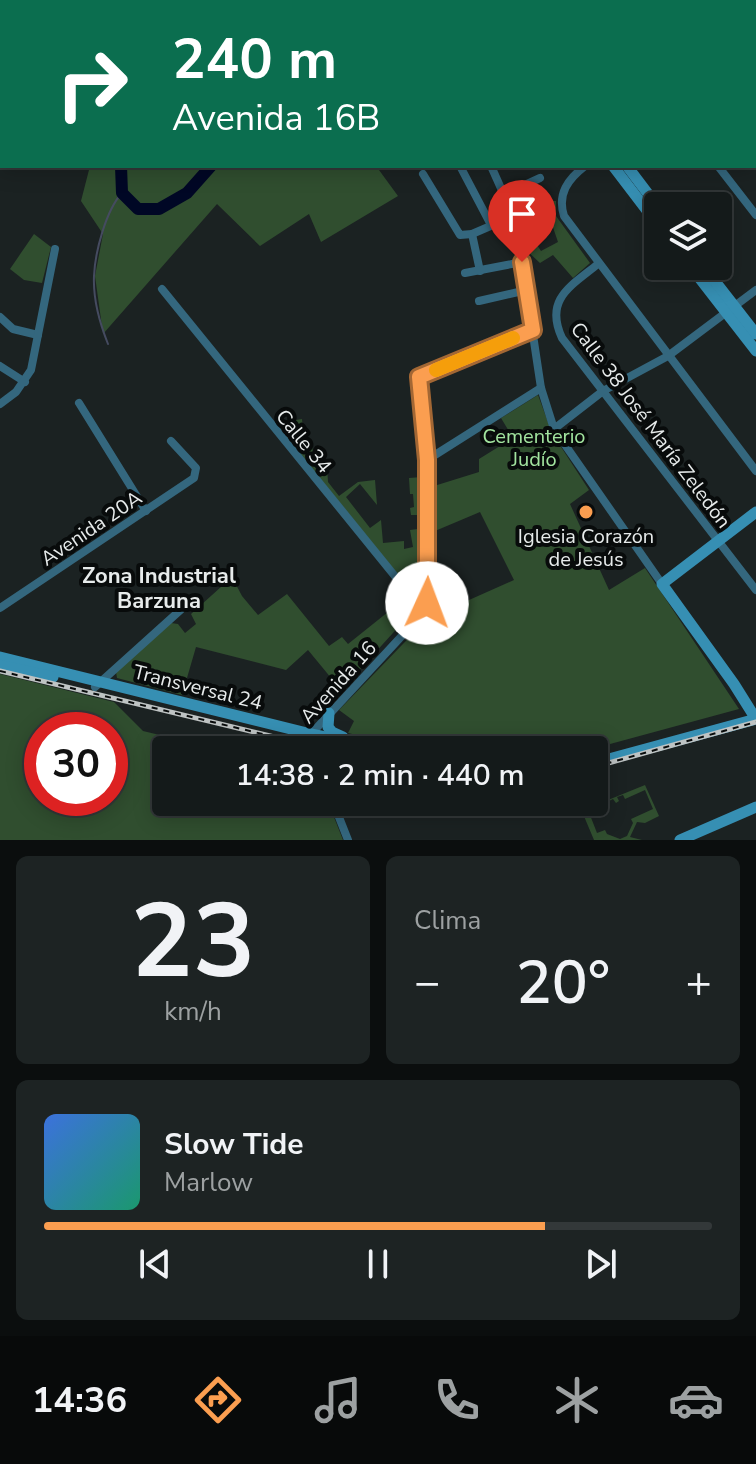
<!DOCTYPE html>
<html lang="es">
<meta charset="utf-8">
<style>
body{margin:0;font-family:"Nunito Sans",sans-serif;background:#1d2323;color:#f1f3f6;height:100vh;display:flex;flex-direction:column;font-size:30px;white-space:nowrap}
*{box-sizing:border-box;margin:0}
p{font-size:26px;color:#9da1a2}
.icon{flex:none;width:44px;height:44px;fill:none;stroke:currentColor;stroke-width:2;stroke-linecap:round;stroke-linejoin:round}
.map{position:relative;height:840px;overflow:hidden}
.panel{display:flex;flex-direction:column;gap:16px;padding:16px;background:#0b0e0e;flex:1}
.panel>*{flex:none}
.guide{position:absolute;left:0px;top:0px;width:756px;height:168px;box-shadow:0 4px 20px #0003,0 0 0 2px #333839;background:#0b6e4f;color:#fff;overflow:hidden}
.buttons{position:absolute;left:644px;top:192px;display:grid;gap:16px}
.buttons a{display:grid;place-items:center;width:88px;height:88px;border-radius:8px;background:#141a1a;box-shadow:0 4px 20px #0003,0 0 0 2px #333839;font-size:40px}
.speed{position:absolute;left:24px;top:712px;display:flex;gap:16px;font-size:40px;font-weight:700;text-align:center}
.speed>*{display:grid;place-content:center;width:104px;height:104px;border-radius:50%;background:#141a1a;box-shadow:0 4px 20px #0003,0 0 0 2px #333839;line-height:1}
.speed .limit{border:12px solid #d22;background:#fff;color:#111}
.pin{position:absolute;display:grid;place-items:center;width:68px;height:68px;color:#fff;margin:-82px -34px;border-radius:50% 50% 50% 0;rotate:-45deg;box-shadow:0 0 8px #0007}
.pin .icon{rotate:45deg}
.me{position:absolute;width:88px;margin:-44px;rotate:2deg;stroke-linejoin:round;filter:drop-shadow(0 0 6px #0008)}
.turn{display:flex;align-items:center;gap:28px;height:168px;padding:0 40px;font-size:36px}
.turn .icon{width:104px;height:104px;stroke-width:2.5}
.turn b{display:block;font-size:56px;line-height:68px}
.big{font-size:60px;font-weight:600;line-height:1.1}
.panel .widget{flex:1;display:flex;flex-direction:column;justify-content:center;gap:12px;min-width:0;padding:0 28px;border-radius:12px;background:#1d2323}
.panel .dial{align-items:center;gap:0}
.dial b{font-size:104px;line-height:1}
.song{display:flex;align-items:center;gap:24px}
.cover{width:96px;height:96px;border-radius:12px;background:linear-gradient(135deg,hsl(220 70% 55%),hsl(160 70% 35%))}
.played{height:8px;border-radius:4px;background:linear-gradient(90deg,#fb9e50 75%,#333839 75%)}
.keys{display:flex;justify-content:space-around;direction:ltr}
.heat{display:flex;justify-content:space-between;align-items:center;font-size:44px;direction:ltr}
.panel .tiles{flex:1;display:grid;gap:16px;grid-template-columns:1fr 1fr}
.widget:last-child{grid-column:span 2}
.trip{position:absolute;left:152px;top:736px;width:456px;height:80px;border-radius:8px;background:#141a1a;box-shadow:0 4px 20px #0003,0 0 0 2px #333839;font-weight:600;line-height:80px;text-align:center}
.tabs{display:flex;height:128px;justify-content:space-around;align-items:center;background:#080a0a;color:#9da1a2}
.tabs .icon{width:56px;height:56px}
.tabs .current{color:#fb9e50}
.tabs b{font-size:36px;color:#f1f3f6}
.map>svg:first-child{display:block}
.green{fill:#304e2f;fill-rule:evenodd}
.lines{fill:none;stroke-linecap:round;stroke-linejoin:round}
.stream{stroke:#454b60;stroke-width:2}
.river{stroke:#000725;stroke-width:12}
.street{stroke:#34677e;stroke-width:8}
.secondary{stroke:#368fb3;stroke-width:11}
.rail-casing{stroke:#bec3c3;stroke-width:5}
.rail{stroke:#080b0b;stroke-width:2;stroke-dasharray:6;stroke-linecap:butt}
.route-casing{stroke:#a36734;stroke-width:20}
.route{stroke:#fb9e50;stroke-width:14}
.slow{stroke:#f59e0b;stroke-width:14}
.poi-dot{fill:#fb9e50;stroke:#080b0b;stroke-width:3}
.labels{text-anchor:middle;stroke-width:8;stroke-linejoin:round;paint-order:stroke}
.street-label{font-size:20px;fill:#e7ebeb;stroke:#080b0b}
.park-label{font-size:20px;fill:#a2e49f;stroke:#080b0b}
.poi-label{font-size:20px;fill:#e7ebeb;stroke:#080b0b}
.neighbourhood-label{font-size:22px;font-weight:bold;fill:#e7ebeb;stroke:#080b0b}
</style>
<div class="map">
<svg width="756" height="840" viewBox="0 0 756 840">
<rect width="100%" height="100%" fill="#1b2222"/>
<g class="green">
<path d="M216,0H653L651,2Z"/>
<path d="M90,166H394L379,170L398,196L321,242L309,214L260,246L217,204L103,334L95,276L103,234L81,201Z"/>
<path d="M544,201H556V216L590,263L573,278L553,255L540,263L524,248L520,224H523L541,251L558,242Z"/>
<path d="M34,234L51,247L42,283L24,280L10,269Z"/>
<path d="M538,395L552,433L589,490L570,504L609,590L645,568L739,709L588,750H419L348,733L354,721L339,710L432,614L448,604L469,600L514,580L480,512L435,531L434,486L479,472V459L513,438L501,418Z"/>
<path d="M302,419L304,441L312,444L313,455H319L320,465L327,467L328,482L339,496L358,482L375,480L377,505L360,484L346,497L370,528L381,520L383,543L404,541V549L413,547L410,530L418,529L417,515H411L410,508L414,507L413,494H410L409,478L422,477L426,587L422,597L417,598L281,430L284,422Z"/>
<path d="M232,577L242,596L258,615L287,594L329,646L342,637L348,644L403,600L413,611L341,690L308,650L286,670L196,647L182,695L117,678L116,672L171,623L178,624L185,633L196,624L191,614Z"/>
<path d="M0,674L114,702L143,731L222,750H166V802H328L343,840H0ZM42,730H110V798H42Z"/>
<path d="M645,785L659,816L645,823L637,822L630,837L642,840H594L578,802L608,800ZM645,790L653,809L631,819L633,823L627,836L620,839L607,834L605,830L597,833L590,815L609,806L607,802L613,799L616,803L619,801L617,797L623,795L625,799Z"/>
</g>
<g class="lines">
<path class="stream" d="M108,344C100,324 93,298 94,276C95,252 106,210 122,193"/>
<g class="river">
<path d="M335,0L336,2"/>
<path d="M265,2V0"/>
<path d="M538,2L539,0"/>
<path d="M0,73L2,71"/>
<path d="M121,166L122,193L138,209H159L187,193L211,166"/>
</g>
<g class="street">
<path d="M165,0L166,2"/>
<path d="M710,2L711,0"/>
<path d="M754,35L756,34"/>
<path d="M0,108L2,107"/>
<path d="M754,115L756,114"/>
<path d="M460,166L491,225"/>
<path d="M491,166L516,222L541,388L554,429L662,584"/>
<path d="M585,166C568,179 557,194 564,216L756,471"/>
<path d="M718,166L756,215"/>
<path d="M423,174L460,235L472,234L514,216"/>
<path d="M505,194L540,178"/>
<path d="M516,222L541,205"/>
<path d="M472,234L480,271"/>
<path d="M598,264C571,286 544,299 562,338L756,590"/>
<path d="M465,273L522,262"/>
<path d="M162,289L424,612"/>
<path d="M479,301L527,290"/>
<path d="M0,317L13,329L38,335"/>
<path d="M0,366L25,382"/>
<path d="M79,403L146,511"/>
<path d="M0,404L16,392L31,370L55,249"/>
<path d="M554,429L603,391L668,356L756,290"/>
<path d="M427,460L541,388"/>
<path d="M0,608L194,478L196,468L171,441"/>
<path d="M95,687L186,605"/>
<path d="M310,750L309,739L311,734L424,612L427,603V460L419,377L533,330"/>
<path d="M333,802L348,840"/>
</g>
<g class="secondary">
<path d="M613,166L658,225"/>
<path d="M627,166L658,207"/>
<path d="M690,266L756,351"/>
<path d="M703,266L756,334"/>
<path d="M0,657L311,734L387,750"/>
<path d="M0,665L53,677"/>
<path d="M329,713L328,727L332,732L343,737"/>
<path d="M594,763L756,719L734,684L662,584L756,512"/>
<path d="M680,840L756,807"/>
</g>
<defs>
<g id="rail">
<path d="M0,671L329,750"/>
<path d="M594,767L756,722"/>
</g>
</defs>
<use href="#rail" class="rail-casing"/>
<use href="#rail" class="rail"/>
</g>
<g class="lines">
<defs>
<path id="route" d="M427,603V460L419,377L533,330L522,262"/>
</defs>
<use href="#route" class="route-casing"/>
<use href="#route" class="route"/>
<path class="slow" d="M436,370L513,338"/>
</g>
<circle class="poi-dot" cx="586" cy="512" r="8"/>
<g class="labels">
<g class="street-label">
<text transform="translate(651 425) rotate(53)" y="7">Calle 38 José María Zeledón</text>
<text transform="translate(304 441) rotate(51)" y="7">Calle 34</text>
<text transform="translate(91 528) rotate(-34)" y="7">Avenida 20A</text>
<text transform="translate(338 682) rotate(-48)" y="7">Avenida 16</text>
<text transform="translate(198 687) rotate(14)" y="7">Transversal 24</text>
</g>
<g class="park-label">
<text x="534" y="443">Cementerio<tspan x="534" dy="23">Judío</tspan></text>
</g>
<g class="poi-label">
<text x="586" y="543">Iglesia Corazón<tspan x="586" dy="23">de Jesús</tspan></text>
</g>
<g class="neighbourhood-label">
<text x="159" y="583">Zona Industrial<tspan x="159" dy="25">Barzuna</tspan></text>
</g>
</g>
</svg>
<div class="buttons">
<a><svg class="icon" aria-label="layers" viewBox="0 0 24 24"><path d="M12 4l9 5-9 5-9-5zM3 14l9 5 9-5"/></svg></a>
</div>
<div class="speed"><div class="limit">30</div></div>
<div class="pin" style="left:522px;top:262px;background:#d93025"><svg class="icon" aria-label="arrive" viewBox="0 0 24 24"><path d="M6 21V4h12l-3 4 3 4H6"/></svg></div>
<svg class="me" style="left:427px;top:603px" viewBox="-20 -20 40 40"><circle r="19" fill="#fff"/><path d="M0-13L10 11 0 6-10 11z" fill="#fb9e50"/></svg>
<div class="trip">14:38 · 2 min · 440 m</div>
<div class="guide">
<div class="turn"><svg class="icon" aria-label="right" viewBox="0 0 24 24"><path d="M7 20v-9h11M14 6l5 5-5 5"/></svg><div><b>240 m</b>Avenida 16B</div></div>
</div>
</div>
<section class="panel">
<div class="tiles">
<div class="widget dial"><b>23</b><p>km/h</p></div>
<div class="widget"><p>Clima</p>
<div class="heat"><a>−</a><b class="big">20°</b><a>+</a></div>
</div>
<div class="widget">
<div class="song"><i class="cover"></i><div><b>Slow Tide</b><p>Marlow</p></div></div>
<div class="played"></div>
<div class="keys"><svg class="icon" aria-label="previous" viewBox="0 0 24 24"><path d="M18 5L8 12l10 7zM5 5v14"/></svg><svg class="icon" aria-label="pause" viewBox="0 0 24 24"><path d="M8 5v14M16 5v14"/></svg><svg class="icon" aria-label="next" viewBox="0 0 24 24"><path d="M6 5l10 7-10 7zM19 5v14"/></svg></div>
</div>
</div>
</section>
<nav class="tabs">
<b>14:36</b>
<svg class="icon current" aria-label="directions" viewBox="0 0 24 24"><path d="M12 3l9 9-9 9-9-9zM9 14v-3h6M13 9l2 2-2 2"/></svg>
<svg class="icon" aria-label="music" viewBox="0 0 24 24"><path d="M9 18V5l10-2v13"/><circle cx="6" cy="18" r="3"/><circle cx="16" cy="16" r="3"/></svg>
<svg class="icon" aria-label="phone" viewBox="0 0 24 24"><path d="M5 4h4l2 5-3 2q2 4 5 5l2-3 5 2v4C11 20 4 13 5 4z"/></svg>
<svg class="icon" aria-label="climate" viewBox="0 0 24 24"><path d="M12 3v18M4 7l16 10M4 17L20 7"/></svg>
<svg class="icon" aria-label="car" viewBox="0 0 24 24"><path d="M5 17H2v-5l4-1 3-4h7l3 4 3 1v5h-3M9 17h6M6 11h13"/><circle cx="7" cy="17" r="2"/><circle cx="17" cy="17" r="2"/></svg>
</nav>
